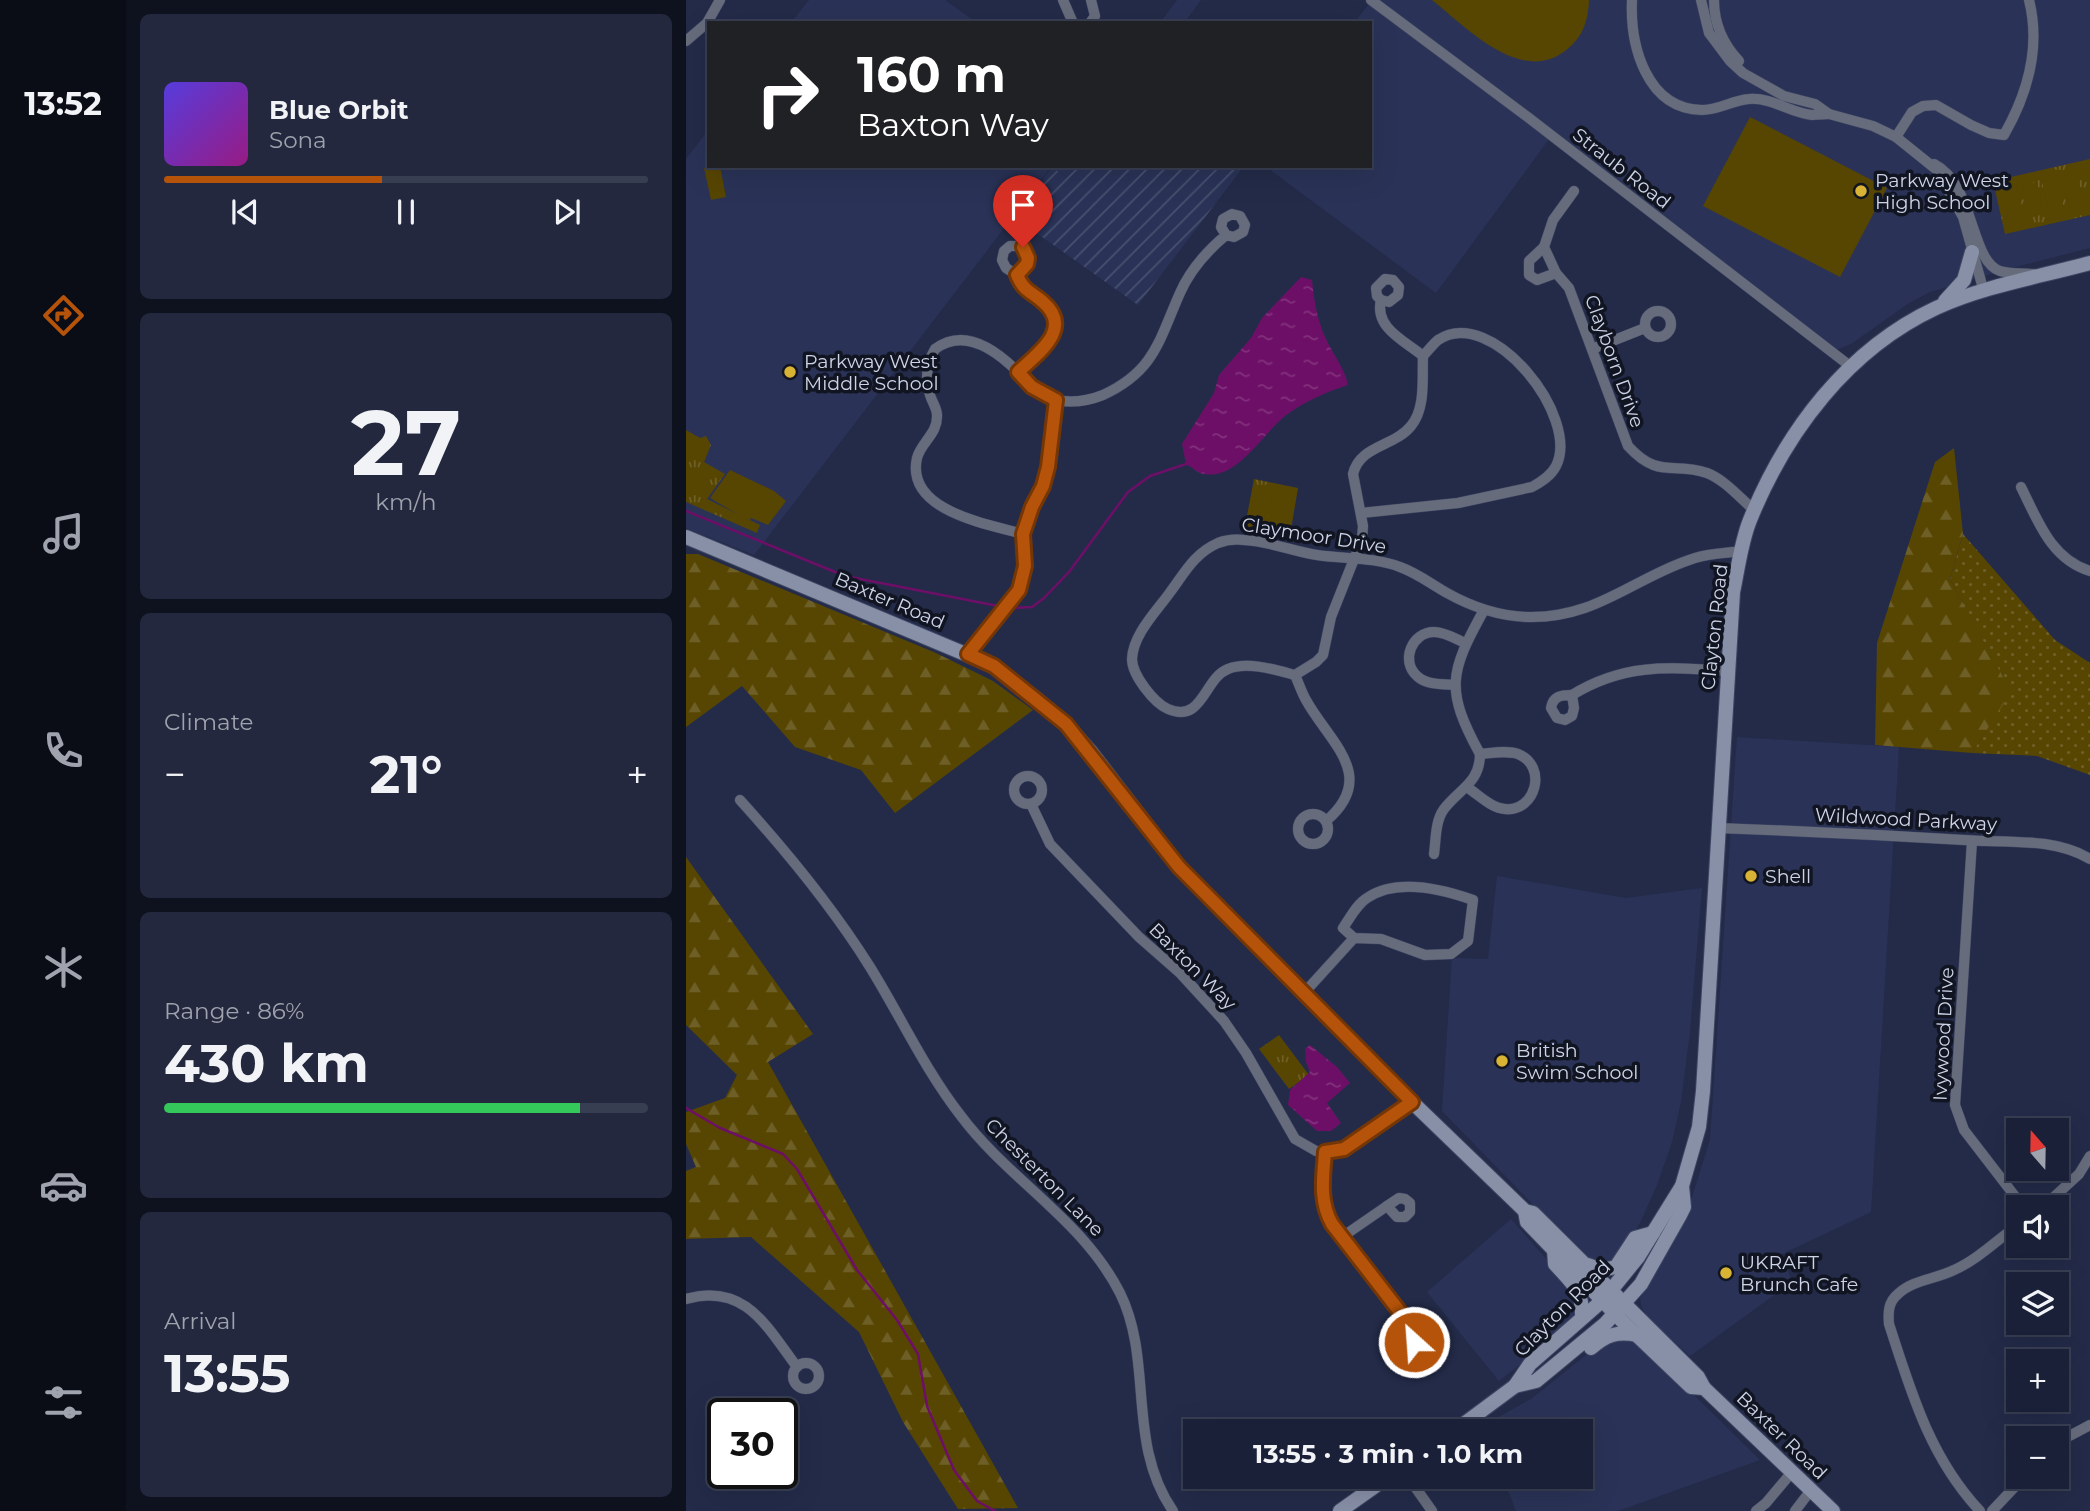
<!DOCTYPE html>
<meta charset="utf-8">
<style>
body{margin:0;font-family:Montserrat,sans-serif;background:#23283f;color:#f1f3f6;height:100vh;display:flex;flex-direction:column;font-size:26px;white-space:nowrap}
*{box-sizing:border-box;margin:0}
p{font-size:23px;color:#9fa3ad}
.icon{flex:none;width:38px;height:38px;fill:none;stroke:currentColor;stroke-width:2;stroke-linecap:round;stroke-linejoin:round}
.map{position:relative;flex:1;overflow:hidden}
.side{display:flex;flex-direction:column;gap:14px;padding:14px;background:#0e121e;width:560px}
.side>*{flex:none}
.banner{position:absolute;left:21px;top:21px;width:665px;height:147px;border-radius:0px;box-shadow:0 7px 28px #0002,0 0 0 2px #383e52;background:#202124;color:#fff;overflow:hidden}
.needle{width:46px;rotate:340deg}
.fabs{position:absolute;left:1320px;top:1118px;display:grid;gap:14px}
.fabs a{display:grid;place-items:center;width:63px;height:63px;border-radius:0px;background:#1a2037;box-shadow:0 7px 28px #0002,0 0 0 2px #383e52;font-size:35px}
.speed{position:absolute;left:21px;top:1398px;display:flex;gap:14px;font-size:35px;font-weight:700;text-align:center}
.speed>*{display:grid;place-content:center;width:91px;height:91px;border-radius:50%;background:#1a2037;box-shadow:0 7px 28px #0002,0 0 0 2px #383e52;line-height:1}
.speed .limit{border:4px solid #111;border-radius:10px;background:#fff;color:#111}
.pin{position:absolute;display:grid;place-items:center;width:60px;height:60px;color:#fff;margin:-72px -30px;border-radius:50% 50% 50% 0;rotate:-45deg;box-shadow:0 0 7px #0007}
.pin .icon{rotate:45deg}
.me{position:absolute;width:77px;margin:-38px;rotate:334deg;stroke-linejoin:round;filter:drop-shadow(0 0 5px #0008)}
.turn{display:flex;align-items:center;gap:24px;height:147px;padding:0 35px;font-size:32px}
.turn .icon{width:91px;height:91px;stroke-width:2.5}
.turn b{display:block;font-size:49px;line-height:60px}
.big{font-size:52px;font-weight:700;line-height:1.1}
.side .tile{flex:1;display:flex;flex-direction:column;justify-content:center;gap:10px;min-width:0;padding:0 24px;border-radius:10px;background:#23283f}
.side .dial{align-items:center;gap:0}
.dial b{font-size:91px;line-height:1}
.song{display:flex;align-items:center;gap:21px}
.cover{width:84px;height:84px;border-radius:10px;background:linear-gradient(135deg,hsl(250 70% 55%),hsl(310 70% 35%))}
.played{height:7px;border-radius:4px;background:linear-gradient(90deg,#b45309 45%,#383e52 45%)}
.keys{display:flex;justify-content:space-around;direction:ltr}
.heat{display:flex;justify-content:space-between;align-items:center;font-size:38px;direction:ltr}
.charge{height:10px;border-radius:5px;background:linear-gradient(90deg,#34c759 86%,#383e52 0)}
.trip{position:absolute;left:497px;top:1419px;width:410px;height:70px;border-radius:0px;background:#1a2037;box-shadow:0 7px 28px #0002,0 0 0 2px #383e52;font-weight:700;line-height:70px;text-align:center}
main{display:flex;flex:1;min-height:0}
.menu{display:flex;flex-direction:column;width:126px;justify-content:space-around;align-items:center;background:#0a0d16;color:#9fa3ad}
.menu .icon{width:49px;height:49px}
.menu .selected{color:#b45309}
.menu b{font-size:32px;color:#f1f3f6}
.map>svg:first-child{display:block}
.built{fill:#2a3357}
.industrial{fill:url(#industrial-furrows)}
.grass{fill:url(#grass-dots)}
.forest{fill:url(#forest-firs)}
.park{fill:url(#park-tufts)}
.pitch{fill:#574502}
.water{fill:url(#water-ripples)}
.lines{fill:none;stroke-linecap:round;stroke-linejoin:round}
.stream{stroke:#6e0f67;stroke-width:2.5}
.minor-casing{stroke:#3e4662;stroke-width:11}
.secondary-casing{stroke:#3e4662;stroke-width:16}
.minor{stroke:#676c7c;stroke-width:10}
.secondary{stroke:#8890a8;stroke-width:14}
.route-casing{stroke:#753606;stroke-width:18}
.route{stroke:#b45309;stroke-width:12}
.poi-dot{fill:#d9b334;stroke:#111522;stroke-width:2.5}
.labels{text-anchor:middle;stroke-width:7;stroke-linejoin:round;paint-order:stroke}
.street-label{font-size:19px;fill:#cdd4e7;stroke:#111522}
.poi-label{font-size:19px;fill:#cdd4e7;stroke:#111522;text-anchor:start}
</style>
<main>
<nav class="menu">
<b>13:52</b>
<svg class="icon selected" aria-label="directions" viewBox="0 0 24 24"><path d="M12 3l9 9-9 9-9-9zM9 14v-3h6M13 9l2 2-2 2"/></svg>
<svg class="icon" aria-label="music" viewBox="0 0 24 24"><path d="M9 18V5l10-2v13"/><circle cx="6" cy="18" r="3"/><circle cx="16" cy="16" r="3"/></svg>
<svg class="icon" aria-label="phone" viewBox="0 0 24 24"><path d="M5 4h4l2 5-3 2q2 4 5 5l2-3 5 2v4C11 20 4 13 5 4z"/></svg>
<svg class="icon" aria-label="climate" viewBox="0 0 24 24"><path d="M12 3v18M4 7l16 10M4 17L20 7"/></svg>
<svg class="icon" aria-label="car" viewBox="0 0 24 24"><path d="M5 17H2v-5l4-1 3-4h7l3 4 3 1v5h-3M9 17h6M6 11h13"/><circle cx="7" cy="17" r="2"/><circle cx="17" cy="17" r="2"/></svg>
<svg class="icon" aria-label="filters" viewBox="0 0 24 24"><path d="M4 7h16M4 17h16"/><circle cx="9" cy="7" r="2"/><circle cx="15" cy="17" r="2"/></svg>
</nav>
<section class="side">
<div class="tile">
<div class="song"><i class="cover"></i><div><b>Blue Orbit</b><p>Sona</p></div></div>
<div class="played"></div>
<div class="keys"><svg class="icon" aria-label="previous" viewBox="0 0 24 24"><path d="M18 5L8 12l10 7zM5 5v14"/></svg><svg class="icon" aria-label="pause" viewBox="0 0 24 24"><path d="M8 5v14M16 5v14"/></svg><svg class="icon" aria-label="next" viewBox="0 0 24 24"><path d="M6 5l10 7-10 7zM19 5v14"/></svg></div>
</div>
<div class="tile dial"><b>27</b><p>km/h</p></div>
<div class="tile"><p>Climate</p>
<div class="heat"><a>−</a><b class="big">21°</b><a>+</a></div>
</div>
<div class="tile"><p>Range · 86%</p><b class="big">430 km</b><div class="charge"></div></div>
<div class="tile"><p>Arrival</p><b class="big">13:55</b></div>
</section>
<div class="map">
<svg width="1404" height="1511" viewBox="0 0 1404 1511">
<defs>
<pattern id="industrial-furrows" width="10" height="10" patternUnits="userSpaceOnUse" patternTransform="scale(1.75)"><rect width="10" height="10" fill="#2a3357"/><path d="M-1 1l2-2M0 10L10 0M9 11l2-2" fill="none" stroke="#48506f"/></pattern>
<pattern id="grass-dots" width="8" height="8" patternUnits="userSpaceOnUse" patternTransform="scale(1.75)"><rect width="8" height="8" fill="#574502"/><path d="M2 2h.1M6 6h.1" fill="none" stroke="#6e5f27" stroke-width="1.8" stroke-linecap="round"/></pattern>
<pattern id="forest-firs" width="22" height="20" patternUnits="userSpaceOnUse" patternTransform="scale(1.75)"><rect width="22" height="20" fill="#574502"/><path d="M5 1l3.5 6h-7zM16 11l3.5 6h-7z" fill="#6e5f27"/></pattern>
<pattern id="park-tufts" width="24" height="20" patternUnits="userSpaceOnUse" patternTransform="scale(1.75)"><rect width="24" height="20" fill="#574502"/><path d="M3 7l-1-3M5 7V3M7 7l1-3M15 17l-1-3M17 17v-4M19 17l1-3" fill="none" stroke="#6e5f27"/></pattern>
<pattern id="water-ripples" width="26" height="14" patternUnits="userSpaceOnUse" patternTransform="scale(1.75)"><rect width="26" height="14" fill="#6e0f67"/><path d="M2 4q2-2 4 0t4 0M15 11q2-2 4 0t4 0" fill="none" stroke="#82317d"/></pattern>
</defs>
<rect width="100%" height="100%" fill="#232b49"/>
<g class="built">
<path d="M123,0H259L291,23H105Z"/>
<path d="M491,0H515L498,23H474Z"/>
<path d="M686,0H1404V248L1326,268L1244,292L1223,303L1165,344L1150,350L869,131L750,293L579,166H684V23H668Z"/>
<path d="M23,129V166H389L381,177L365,167L68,555L0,528V159Z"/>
<path d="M1051,737L1213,747L1185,1212L1096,1254L1106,1282L1004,1356L963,1319L956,1308L954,1298L988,1241L1003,1207L1024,1140Z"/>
<path d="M811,876L940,898L1016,888L1004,1031L995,1102L986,1142L971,1185L954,1223L933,1258L916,1266L901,1260L756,1111L766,958L802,959Z"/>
<path d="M825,1219L886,1288L893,1310L887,1319L865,1340L813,1381L741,1292Z"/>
<path d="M937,1337L956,1344L1074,1460L932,1511H830L817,1477H894V1432L801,1431L798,1425L845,1399L920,1339Z"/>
</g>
<path class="industrial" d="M389,166H558L452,305L328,217L366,167L380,177Z"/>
<path class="grass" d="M1277,534L1369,640L1404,663V775L1351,756L1286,753L1324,692L1264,579Z"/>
<g class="forest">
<path d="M1268,448L1277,534L1264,579L1325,692L1286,753L1189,745L1191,643L1249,462Z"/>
<path d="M0,554H12L250,653L307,681L347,710L209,813L175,770L109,747L56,686L0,727Z"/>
<path d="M0,857L127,1034L82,1062L332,1508L272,1509L217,1422L173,1332L65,1237L0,1239V1171L10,1167L0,1144V1112L39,1098L51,1075L0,1025Z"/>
</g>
<g class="park">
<path d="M1404,159V215L1319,234L1307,181Z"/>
<path d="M0,430L14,438L20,436L25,445L18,462L39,474L21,499L74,525L71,533L0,502Z"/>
<path d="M568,479L612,488L604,535L559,526Z"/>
<path d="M593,1035L623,1075L603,1089L573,1049Z"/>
</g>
<g class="pitch">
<path d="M746,0H903C902,22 897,37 879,51C834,85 780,27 746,0Z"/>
<path d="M1064,117L1201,188L1154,277L1017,206Z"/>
<path d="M34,166L40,197L25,200L18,168Z"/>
<path d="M1391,173L1398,205L1383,208L1376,176Z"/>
<path d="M1371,178L1378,210L1363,213L1356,181Z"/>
<path d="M1351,182L1358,214L1344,217L1336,185Z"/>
<path d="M1331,186L1339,218L1324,222L1317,189Z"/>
<path d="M44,470L88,491L100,501L82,525L65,518L63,521L24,498Z"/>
<path d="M572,487L587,490L580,522L565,519Z"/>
<path d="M592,491L607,494L600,526L585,523Z"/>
</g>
<g class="water">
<path d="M615,277L626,280C628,302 632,325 643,345C650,359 659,370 662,385C640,392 617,402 599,416C575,435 549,484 514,473C510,471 504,466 500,464L496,444L528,393L533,375L565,338L576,318Z"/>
<path d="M624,1045L651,1067L664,1083L641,1103L655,1123L645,1131H631L602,1105L604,1090L624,1072L620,1062L619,1049Z"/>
</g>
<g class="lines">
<g class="stream">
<path d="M0,511L159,576L317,607"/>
<path d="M324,608L346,607L358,598L383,572L442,492L464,476L500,464"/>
<path d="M0,1108L34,1128L97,1154L111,1169L171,1270L211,1320L232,1354L241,1406L268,1470L291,1501L309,1511"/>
</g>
<defs>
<g id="minor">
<path d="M377,0L387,23"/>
<path d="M685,0L843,118L1164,366"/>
<path d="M946,0C944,45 960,109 1016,110C1033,110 1047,100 1063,99C1085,97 1105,113 1126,115C1131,115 1137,114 1143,114"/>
<path d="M1015,0L1023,33L1044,61L1057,73L1098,96L1129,104L1143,114L1187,126L1210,137L1251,170L1277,217L1298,292"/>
<path d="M1028,0C1028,24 1037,44 1053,61"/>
<path d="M404,23L409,16L405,0"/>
<path d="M0,41L21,23L34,0"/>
<path d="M1210,137L1226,112L1237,106L1250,105L1285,125L1303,133L1318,135C1342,93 1355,48 1343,0"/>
<path d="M1248,164C1289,185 1284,261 1314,271C1324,274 1336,273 1347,274"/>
<path d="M888,191L867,220L858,247L870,273L883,288L942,446C973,480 987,461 1021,473C1039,480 1054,498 1068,510"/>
<path d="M324,246H334L342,254L341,264L331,275L320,268L316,260L318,251Z"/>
<path d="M858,247L843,261V275L851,280L870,273"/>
<path d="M331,275C338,291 345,291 357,302C388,329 352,353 333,372"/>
<path d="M695,300L703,302L712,295L713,287L707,280L699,279L690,288L691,296L695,300C688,328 719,341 737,356"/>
<circle cx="972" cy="324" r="13"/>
<path d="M906,349L959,328"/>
<path d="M1335,487C1352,521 1365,559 1404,571"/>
<path d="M675,513L772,503L846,487C855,482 865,476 870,466C895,417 805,304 752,340C747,344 742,351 737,356"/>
<path d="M337,534C302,524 219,511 231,458C235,442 252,434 251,415C251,408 246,402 244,395C239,379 240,364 249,349C278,327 310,350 332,372C343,382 354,396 370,400C385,403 402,401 417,395C469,371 473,340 494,293C504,270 521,251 540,235L548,237L557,232L559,225L554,216L546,214L537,219L535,227L540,235"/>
<path d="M282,654L333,590L339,566L337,534L346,507L357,486L362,467L370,400"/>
<path d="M609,675C590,670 562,661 542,669C518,678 517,724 482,709C468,703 446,675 446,659C447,634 471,611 485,591C499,572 509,553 532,543C540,540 549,539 558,540C582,541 606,551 631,555C658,559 689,557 714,567C731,573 745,584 761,593C786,607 812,616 841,617C911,619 948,577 1009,558C1024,553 1041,553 1056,551"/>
<path d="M609,675L630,662L637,655L645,617L676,539L677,526L667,474C674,445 708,447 725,426C740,408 736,378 737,356"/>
<path d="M609,675C613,684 616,693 620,700C643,742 693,776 640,821"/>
<path d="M768,685C756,684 740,685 731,676C714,661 726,632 748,632C759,632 770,639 779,643"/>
<path d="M886,695C938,663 982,667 1041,671"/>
<path d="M886,695L888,708L886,716L879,720L871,718L865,708C867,696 875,695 886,695Z"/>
<circle cx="342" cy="790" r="14"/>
<path d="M782,788C793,795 805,808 819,809C850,812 862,766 832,754C821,750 806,753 794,754"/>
<path d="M54,800C102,853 146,906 184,967C215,1017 239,1070 275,1116C323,1180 397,1220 434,1293C468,1362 440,1443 487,1511"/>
<path d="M345,804L364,844L453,937L494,973L538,1021L560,1053L609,1139L630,1151L639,1152L658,1149L726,1102"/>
<circle cx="627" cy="829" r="15"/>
<path d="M1032,828C1114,831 1196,835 1278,840C1319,843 1368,837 1404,859"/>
<path d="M1286,841L1269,1105L1278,1130L1338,1208"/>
<path d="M748,854C750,840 749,821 758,809C773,789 794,783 794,754C759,690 763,673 798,610"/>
<path d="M618,993L668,938L657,928C664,918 671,904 681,898C710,878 756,889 787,900L782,941L765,954L739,955L695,939L668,938"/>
<path d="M639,1152C637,1178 633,1201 646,1224L731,1334"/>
<path d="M713,1198L719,1199L724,1203V1212L719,1217H711L701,1206Z"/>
<path d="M1356,1208L1393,1174L1404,1156"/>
<path d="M656,1237L701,1206"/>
<path d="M0,1299C59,1282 81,1327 111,1367"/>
<circle cx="742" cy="1343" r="14"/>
<circle cx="120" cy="1376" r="13"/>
<path d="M1370,1443L1404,1425"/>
<path d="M722,1477L746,1511"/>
<path d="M1070,1511L1080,1503L1106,1472"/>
<path d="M1109,1511L1125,1490"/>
<path d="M1294,1511C1244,1458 1225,1392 1203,1324C1202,1313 1202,1302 1212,1294C1226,1280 1250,1279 1268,1270C1291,1260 1311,1240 1332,1225"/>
<path d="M1306,1511L1338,1477"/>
</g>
<g id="secondary">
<path d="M1259,301L1278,280L1286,252"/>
<path d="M0,537L308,666L352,700L380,724L405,752L493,867L726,1102L839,1211L847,1213L1012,1377L1018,1388L1147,1511"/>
<path d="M839,1211L841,1222L938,1323L1005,1387L1018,1388"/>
<path d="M868,1250L869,1264C887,1284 897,1290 896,1318"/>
<path d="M902,1265L916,1270L930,1267L949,1238L967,1233"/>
<path d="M905,1348C920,1335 931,1331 951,1335"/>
<path d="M829,1386L850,1381L919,1324L955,1284L994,1215L998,1207L996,1186"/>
<path d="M767,1432L829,1386L844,1364L917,1300L952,1257L996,1186L1013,1127L1017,1091L1047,592C1052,569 1055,542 1064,520C1100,431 1162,349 1250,308C1298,286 1353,277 1404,263"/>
<path d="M654,1511L702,1477"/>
</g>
</defs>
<use href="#minor" class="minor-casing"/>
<use href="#secondary" class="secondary-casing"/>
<use href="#minor" class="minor"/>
<use href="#secondary" class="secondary"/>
</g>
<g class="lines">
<defs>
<path id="route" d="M337,247L342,258L341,264L331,275C338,292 345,291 357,302C388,329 352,353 332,372L346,387L370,400L362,467L357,486L346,507L337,534L339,566L333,590L282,654L308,666L380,724L493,867L726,1102L658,1149L639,1152C637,1178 633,1201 646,1224L731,1334L728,1342"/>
</defs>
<use href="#route" class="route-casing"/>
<use href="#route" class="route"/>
</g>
<g class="poi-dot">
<circle cx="1175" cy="191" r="7"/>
<circle cx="104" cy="372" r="7"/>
<circle cx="1065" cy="876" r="7"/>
<circle cx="816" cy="1061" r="7"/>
<circle cx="1040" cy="1273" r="7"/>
</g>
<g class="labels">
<g class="street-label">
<text transform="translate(936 168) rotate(38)" y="7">Straub Road</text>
<text transform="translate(929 361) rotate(70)" y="7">Clayborn Drive</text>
<text transform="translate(628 535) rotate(9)" y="7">Claymoor Drive</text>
<text transform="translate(204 600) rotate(23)" y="7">Baxter Road</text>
<text transform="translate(1028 627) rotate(-84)" y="7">Clayton Road</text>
<text transform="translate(1220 819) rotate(3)" y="7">Wildwood Parkway</text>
<text transform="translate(507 966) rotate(45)" y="7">Baxton Way</text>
<text transform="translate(1257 1034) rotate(-87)" y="7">Ivywood Drive</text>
<text transform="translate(359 1177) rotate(45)" y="7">Chesterton Lane</text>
<text transform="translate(876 1308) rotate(-45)" y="7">Clayton Road</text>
<text transform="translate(1096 1435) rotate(44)" y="7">Baxter Road</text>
</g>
<g class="poi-label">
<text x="1189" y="187">Parkway West<tspan x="1189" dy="22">High School</tspan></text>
<text x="118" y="368">Parkway West<tspan x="118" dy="22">Middle School</tspan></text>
<text x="1079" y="883">Shell</text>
<text x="830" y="1057">British<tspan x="830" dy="22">Swim School</tspan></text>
<text x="1054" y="1269">UKRAFT<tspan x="1054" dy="22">Brunch Cafe</tspan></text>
</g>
</g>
</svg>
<div class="fabs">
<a><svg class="needle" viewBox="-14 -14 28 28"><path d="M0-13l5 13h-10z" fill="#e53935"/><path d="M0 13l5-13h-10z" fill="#9fa3ad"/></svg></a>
<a><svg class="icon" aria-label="sound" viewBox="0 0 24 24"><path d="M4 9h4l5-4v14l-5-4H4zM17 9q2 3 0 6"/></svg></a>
<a><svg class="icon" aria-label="layers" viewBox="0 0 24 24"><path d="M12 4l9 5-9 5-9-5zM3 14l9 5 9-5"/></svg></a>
<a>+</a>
<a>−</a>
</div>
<div class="speed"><div class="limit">30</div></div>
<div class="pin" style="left:337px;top:247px;background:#d93025"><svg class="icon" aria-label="arrive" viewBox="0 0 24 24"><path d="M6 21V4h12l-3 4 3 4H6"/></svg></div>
<svg class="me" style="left:728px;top:1342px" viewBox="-20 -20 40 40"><circle r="17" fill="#b45309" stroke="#fff" stroke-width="3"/><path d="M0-11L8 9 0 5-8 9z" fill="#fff"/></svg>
<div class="trip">13:55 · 3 min · 1.0 km</div>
<div class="banner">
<div class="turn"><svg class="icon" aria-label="right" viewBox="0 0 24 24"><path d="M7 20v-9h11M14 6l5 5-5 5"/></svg><div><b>160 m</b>Baxton Way</div></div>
</div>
</div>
</main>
